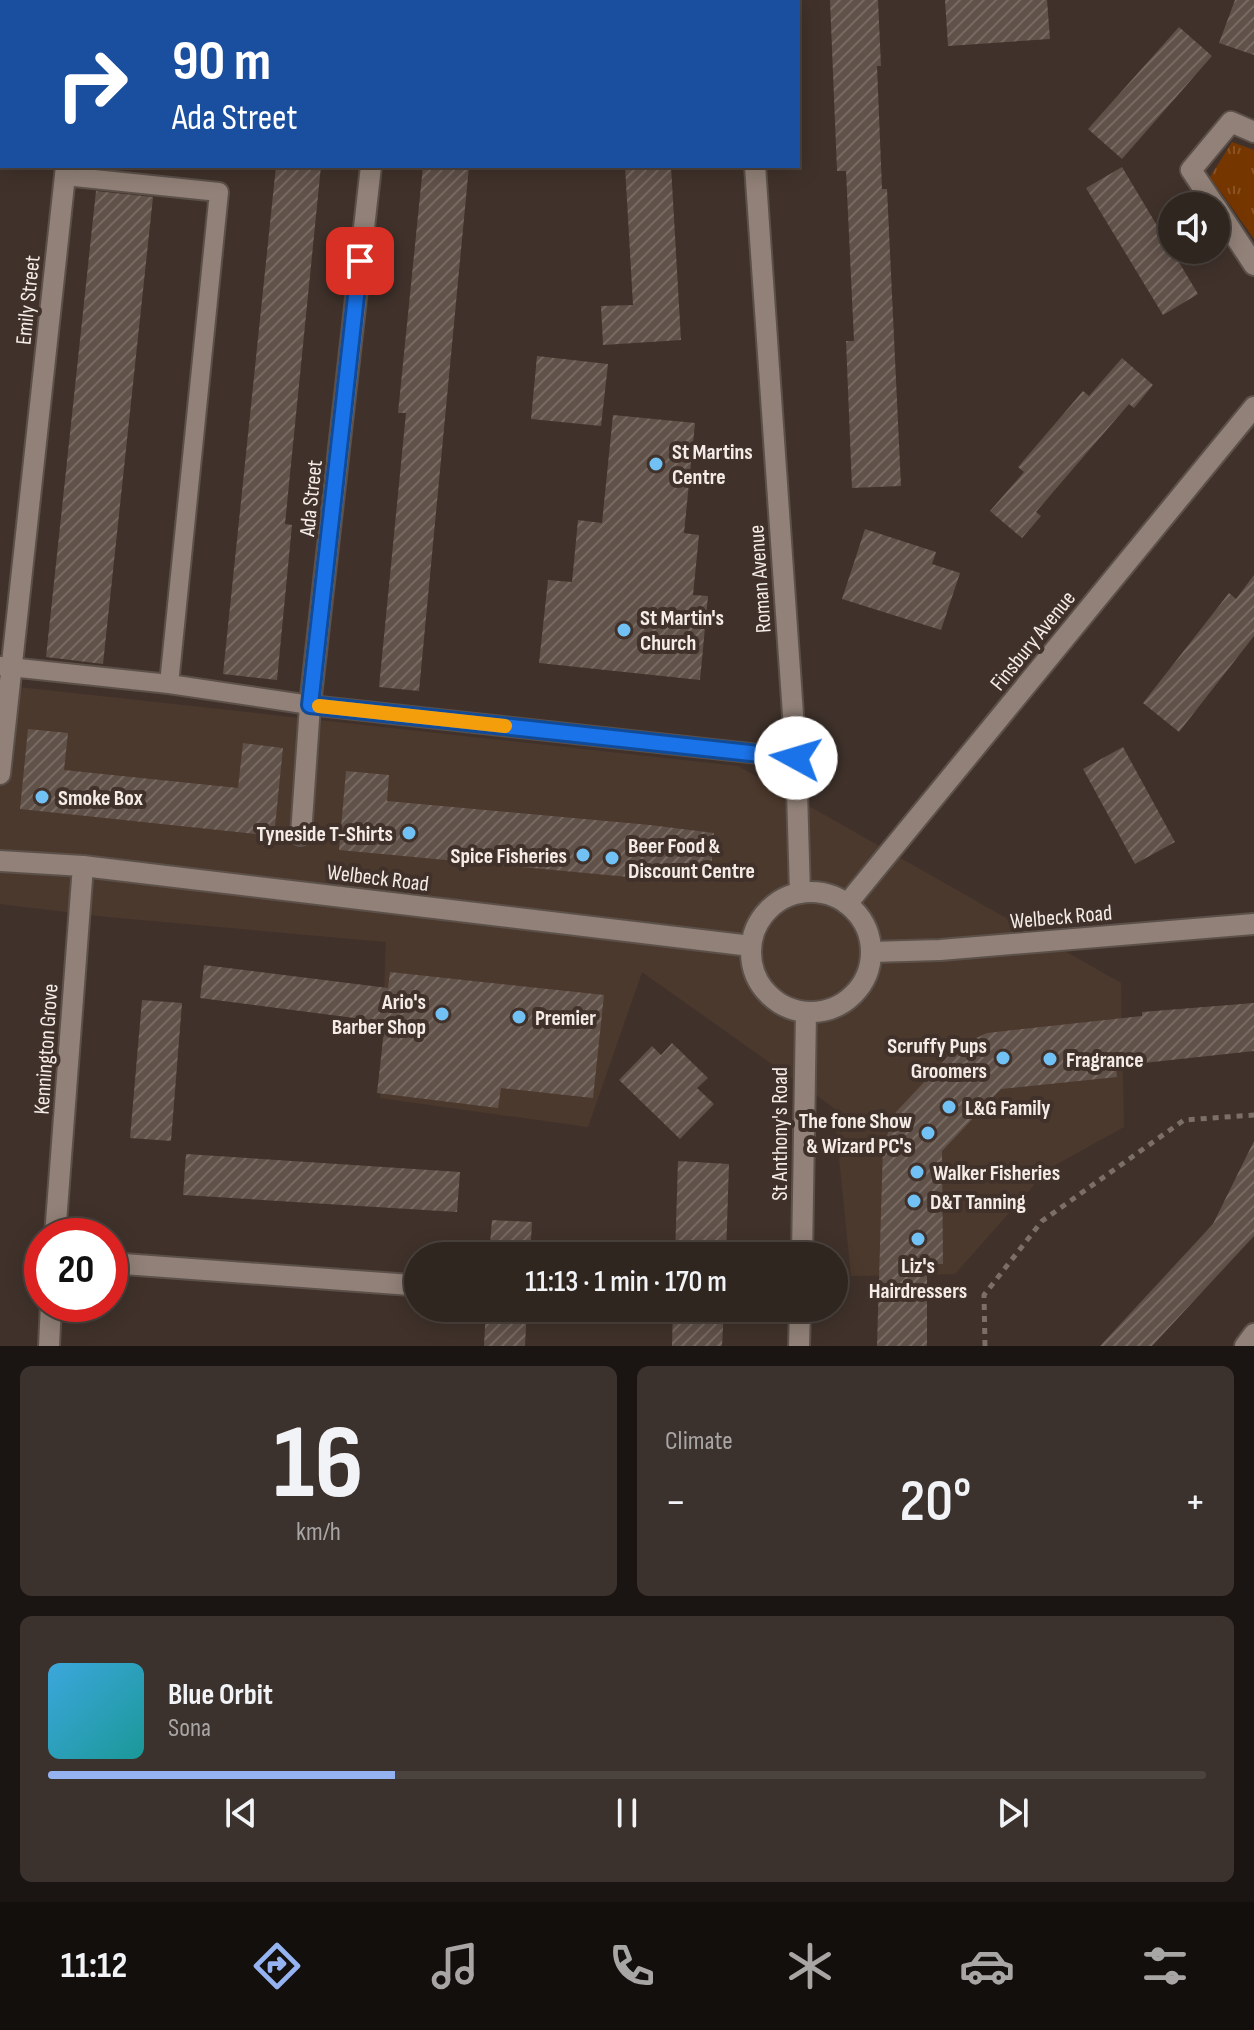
<!DOCTYPE html>
<meta charset="utf-8">
<style>
body{margin:0;font-family:"Sofia Sans Condensed",sans-serif;background:#3c322d;color:#f1f3f6;height:100vh;display:flex;flex-direction:column;font-size:30px;white-space:nowrap}
*{box-sizing:border-box;margin:0}
p{font-size:26px;color:#a8a5a5}
.icon{flex:none;width:44px;height:44px;fill:none;stroke:currentColor;stroke-width:2;stroke-linecap:round;stroke-linejoin:round}
.map{position:relative;height:1346px;overflow:hidden}
.details{display:flex;flex-direction:column;gap:20px;padding:20px;background:#1a1512;flex:1}
.details>*{flex:none}
.guide{position:absolute;left:0px;top:0px;width:800px;height:168px;box-shadow:0 4px 20px #0003,0 0 0 2px #4b433e;background:#1a4fa0;color:#fff;overflow:hidden}
.fabs{position:absolute;left:1158px;top:192px;display:grid;gap:16px}
.fabs a{display:grid;place-items:center;width:72px;height:72px;border-radius:50%;background:#302620;box-shadow:0 4px 20px #0003,0 0 0 2px #4b433e;font-size:40px}
.speed{position:absolute;left:24px;top:1218px;display:flex;gap:16px;font-size:40px;font-weight:700;text-align:center}
.speed>*{display:grid;place-content:center;width:104px;height:104px;border-radius:50%;background:#302620;box-shadow:0 4px 20px #0003,0 0 0 2px #4b433e;line-height:1}
.speed .limit{border:12px solid #d22;background:#fff;color:#111}
.pin{position:absolute;display:grid;place-items:center;width:68px;height:68px;color:#fff;margin:-34px;border-radius:16px;box-shadow:0 4px 12px #0006}
.me{position:absolute;width:88px;margin:-44px;rotate:276deg;stroke-linejoin:round;filter:drop-shadow(0 0 6px #0008)}
.turn{display:flex;align-items:center;gap:28px;height:168px;padding:0 40px;font-size:36px}
.turn .icon{width:104px;height:104px;stroke-width:2.5}
.turn b{display:block;font-size:56px;line-height:68px}
.big{font-size:60px;font-weight:600;line-height:1.1}
.details .card{flex:1;display:flex;flex-direction:column;justify-content:center;gap:12px;min-width:0;padding:0 28px;border-radius:12px;background:#3c322d}
.details .dial{align-items:center;gap:0}
.dial b{font-size:104px;line-height:1}
.song{display:flex;align-items:center;gap:24px}
.cover{width:96px;height:96px;border-radius:12px;background:linear-gradient(135deg,hsl(200 70% 55%),hsl(180 70% 35%))}
.played{height:8px;border-radius:4px;background:linear-gradient(90deg,#95b2f1 30%,#4b433e 30%)}
.keys{display:flex;justify-content:space-around;direction:ltr}
.heat{display:flex;justify-content:space-between;align-items:center;font-size:44px;direction:ltr}
.details .tiles{flex:1;display:grid;gap:20px;grid-template-columns:1fr 1fr}
.card:last-child{grid-column:span 2}
.trip{position:absolute;left:404px;top:1242px;width:444px;height:80px;border-radius:40px;background:#302620;box-shadow:0 4px 20px #0003,0 0 0 2px #4b433e;font-weight:600;line-height:80px;text-align:center}
.tabs{display:flex;height:128px;justify-content:space-around;align-items:center;background:#130f0d;color:#a8a5a5}
.tabs .icon{width:56px;height:56px}
.tabs .selected{color:#95b2f1}
.tabs b{font-size:36px;color:#f1f3f6}
.map>svg:first-child{display:block}
.built{fill:#4c392d}
.grass{fill:url(#grass-tufts)}
.building{fill:url(#building-hatch)}
.lines{fill:none;stroke-linecap:round;stroke-linejoin:round}
.service-casing{stroke:#5c514a;stroke-width:22}
.minor-casing{stroke:#5c514a;stroke-width:24}
.tertiary-casing{stroke:#5c514a;stroke-width:24}
.secondary-casing{stroke:#5c514a;stroke-width:24}
.path{stroke:#7b6f68;stroke-width:5;stroke-dasharray:6 6;stroke-linecap:butt}
.service{stroke:#918178;stroke-width:18}
.minor{stroke:#918178;stroke-width:20}
.tertiary{stroke:#918178;stroke-width:20}
.secondary{stroke:#918178;stroke-width:20}
.route-casing{stroke:#114b97;stroke-width:20}
.route{stroke:#1a73e8;stroke-width:14}
.slow{stroke:#f59e0b;stroke-width:14}
.poi-dot{fill:#71c1f5;stroke:#40322b;stroke-width:3}
.labels{text-anchor:middle;stroke-width:8;stroke-linejoin:round;paint-order:stroke}
.street-label{font-size:22px;fill:#f5ece7;stroke:#40322b}
.poi-label{font-size:22px;font-weight:bold;fill:#f5ece7;stroke:#40322b;text-anchor:start}
</style>
<div class="map">
<svg width="1254" height="1346" viewBox="0 0 1254 1346">
<defs>
<pattern id="grass-tufts" width="24" height="20" patternUnits="userSpaceOnUse" patternTransform="scale(2)"><rect width="24" height="20" fill="#763600"/><path d="M3 7l-1-3M5 7V3M7 7l1-3M15 17l-1-3M17 17v-4M19 17l1-3" fill="none" stroke="#8a5325"/></pattern>
<pattern id="building-hatch" width="6" height="6" patternUnits="userSpaceOnUse" patternTransform="scale(2)"><rect width="6" height="6" fill="#605149"/><path d="M-1 1l2-2M0 6l6-6M5 7l2-2" fill="none" stroke="#776a63"/></pattern>
</defs>
<rect width="100%" height="100%" fill="#40322b"/>
<path class="built" d="M0,685L738,766L1121,983L1124,1127L1048,1169L955,1274L851,1276L834,1108L642,972L588,1127L380,1098L386,942L108,917L0,904Z"/>
<path class="grass" d="M1232,142L1254,150V239L1210,177Z"/>
<g class="building">
<path d="M830,0H878L881,66H877L882,189H887L901,486L852,488L846,341H854L846,171H837Z"/>
<path d="M945,0H1047L1050,39L948,46Z"/>
<path d="M1235,0H1254V55L1219,43Z"/>
<path d="M1179,27L1212,56L1122,159L1088,129Z"/>
<path d="M276,166H321L285,524L292,525L277,680L223,674Z"/>
<path d="M423,166H469L419,691L379,687L406,413H398Z"/>
<path d="M625,166H671L681,340L603,345L601,306L633,305Z"/>
<path d="M1122,167L1198,294L1163,315L1086,188Z"/>
<path d="M96,191L153,197L103,664L46,657Z"/>
<path d="M537,356L608,364L601,426L531,419Z"/>
<path d="M1122,358L1153,385L1134,408L1129,404L1072,470L1036,512L1041,516L1022,538L990,511L1024,472L1018,467L1083,391L1089,396Z"/>
<path d="M613,415L695,423L684,533L699,535L693,595L708,596L700,680L539,663L548,580L572,582L578,520L602,523Z"/>
<path d="M865,529L936,552L932,564L960,573L941,630L842,599Z"/>
<path d="M1254,575V636L1179,732L1143,703L1229,593L1236,599Z"/>
<path d="M28,729L68,733L64,770L238,788L243,743L283,748L274,836L20,809Z"/>
<path d="M1123,747L1175,842L1135,864L1083,769Z"/>
<path d="M346,771L389,775L387,801L650,825L714,833L711,870L683,868L682,882L339,850Z"/>
<path d="M204,965L388,988L390,972L604,995L593,1098L501,1088L498,1108L377,1093L385,1022L200,998Z"/>
<path d="M142,1000L182,1003L171,1141L130,1138Z"/>
<path d="M1254,1003V1051L1116,1066L1117,1077L1001,1089L942,1151L943,1264H927V1346H877L883,1146L896,1112L957,1047L987,1033L1142,1016V1012Z"/>
<path d="M672,1043L708,1078L697,1088L714,1104L680,1139L619,1080L652,1046L661,1055Z"/>
<path d="M1254,1141V1236L1152,1346H1100L1213,1224Z"/>
<path d="M186,1154L460,1172L457,1212L183,1195Z"/>
<path d="M678,1161L729,1164L726,1256H675Z"/>
<path d="M492,1220L532,1222L530,1256H489Z"/>
<path d="M486,1308H527L525,1346H484Z"/>
<path d="M673,1308H724L722,1346H672Z"/>
</g>
<g class="lines">
<defs>
<g id="service">
<path d="M65,176L219,192L169,684"/>
<path d="M0,666L169,684L310,705L796,758"/>
</g>
<g id="minor">
<path d="M152,0L170,2"/>
<path d="M84,2V0"/>
<path d="M1215,206L1191,170L1231,122L1254,132"/>
<path d="M1216,207L1254,265"/>
<path d="M0,774L66,166"/>
<path d="M301,835L310,705L371,166"/>
<path d="M847,904L1254,407"/>
<path d="M55,1236L83,866"/>
<path d="M110,1263L411,1285"/>
<path d="M49,1346L51,1304"/>
<path d="M1245,1346L1254,1334"/>
</g>
<g id="tertiary">
<path d="M745,0V2"/>
<path d="M755,166L796,758L800,893"/>
<path d="M802,1256L806,1012"/>
<path d="M799,1346L800,1308"/>
</g>
<g id="secondary">
<path d="M0,861L83,866L751,946"/>
<circle cx="811" cy="952" r="60"/>
<path d="M871,952L940,950L1254,924"/>
</g>
</defs>
<use href="#service" class="service-casing"/>
<use href="#minor" class="minor-casing"/>
<use href="#tertiary" class="tertiary-casing"/>
<use href="#secondary" class="secondary-casing"/>
<path class="path" d="M985,1346L984,1295L1042,1221L1184,1120L1254,1115"/>
<use href="#service" class="service"/>
<use href="#minor" class="minor"/>
<use href="#tertiary" class="tertiary"/>
<use href="#secondary" class="secondary"/>
</g>
<g class="lines">
<defs>
<path id="route" d="M360,261L310,705L796,758"/>
</defs>
<use href="#route" class="route-casing"/>
<use href="#route" class="route"/>
<path class="slow" d="M319,706L505,726"/>
</g>
<g class="poi-dot">
<circle cx="656" cy="464" r="8"/>
<circle cx="624" cy="630" r="8"/>
<circle cx="42" cy="797" r="8"/>
<circle cx="409" cy="833" r="8"/>
<circle cx="583" cy="855" r="8"/>
<circle cx="612" cy="858" r="8"/>
<circle cx="442" cy="1014" r="8"/>
<circle cx="519" cy="1017" r="8"/>
<circle cx="1003" cy="1058" r="8"/>
<circle cx="1050" cy="1059" r="8"/>
<circle cx="949" cy="1107" r="8"/>
<circle cx="928" cy="1133" r="8"/>
<circle cx="917" cy="1172" r="8"/>
<circle cx="914" cy="1201" r="8"/>
<circle cx="918" cy="1239" r="8"/>
</g>
<g class="labels">
<g class="street-label">
<text transform="translate(27 300) rotate(-84)" y="8">Emily Street</text>
<text transform="translate(310 498) rotate(-84)" y="8">Ada Street</text>
<text transform="translate(759 579) rotate(-94)" y="8">Roman Avenue</text>
<text transform="translate(1032 640) rotate(-51)" y="8">Finsbury Avenue</text>
<text transform="translate(378 877) rotate(7)" y="8">Welbeck Road</text>
<text transform="translate(1061 916) rotate(-5)" y="8">Welbeck Road</text>
<text transform="translate(45 1049) rotate(-86)" y="8">Kennington Grove</text>
<text transform="translate(779 1134) rotate(-90)" y="8">St Anthony's Road</text>
</g>
<g class="poi-label">
<text x="672" y="459">St Martins<tspan x="672" dy="25">Centre</tspan></text>
<text x="640" y="625">St Martin's<tspan x="640" dy="25">Church</tspan></text>
<text x="58" y="805">Smoke Box</text>
<text x="393" y="841" text-anchor="end">Tyneside T-Shirts</text>
<text x="628" y="853">Beer Food &amp;<tspan x="628" dy="25">Discount Centre</tspan></text>
<text x="567" y="863" text-anchor="end">Spice Fisheries</text>
<text x="426" y="1009" text-anchor="end">Ario's<tspan x="426" dy="25">Barber Shop</tspan></text>
<text x="535" y="1025">Premier</text>
<text x="987" y="1053" text-anchor="end">Scruffy Pups<tspan x="987" dy="25">Groomers</tspan></text>
<text x="1066" y="1067">Fragrance</text>
<text x="965" y="1115">L&amp;G Family</text>
<text x="912" y="1128" text-anchor="end">The fone Show<tspan x="912" dy="25">&amp; Wizard PC's</tspan></text>
<text x="933" y="1180">Walker Fisheries</text>
<text x="930" y="1209">D&amp;T Tanning</text>
<text x="918" y="1273" text-anchor="middle">Liz's<tspan x="918" dy="25">Hairdressers</tspan></text>
</g>
</g>
</svg>
<div class="fabs">
<a><svg class="icon" aria-label="sound" viewBox="0 0 24 24"><path d="M4 9h4l5-4v14l-5-4H4zM17 9q2 3 0 6"/></svg></a>
</div>
<div class="speed"><div class="limit">20</div></div>
<div class="pin" style="left:360px;top:261px;background:#d93025"><svg class="icon" aria-label="arrive" viewBox="0 0 24 24"><path d="M6 21V4h12l-3 4 3 4H6"/></svg></div>
<svg class="me" style="left:796px;top:758px" viewBox="-20 -20 40 40"><circle r="19" fill="#fff"/><path d="M0-13L10 11 0 6-10 11z" fill="#1a73e8"/></svg>
<div class="trip">11:13 · 1 min · 170 m</div>
<div class="guide">
<div class="turn"><svg class="icon" aria-label="right" viewBox="0 0 24 24"><path d="M7 20v-9h11M14 6l5 5-5 5"/></svg><div><b>90 m</b>Ada Street</div></div>
</div>
</div>
<section class="details">
<div class="tiles">
<div class="card dial"><b>16</b><p>km/h</p></div>
<div class="card"><p>Climate</p>
<div class="heat"><a>−</a><b class="big">20°</b><a>+</a></div>
</div>
<div class="card">
<div class="song"><i class="cover"></i><div><b>Blue Orbit</b><p>Sona</p></div></div>
<div class="played"></div>
<div class="keys"><svg class="icon" aria-label="previous" viewBox="0 0 24 24"><path d="M18 5L8 12l10 7zM5 5v14"/></svg><svg class="icon" aria-label="pause" viewBox="0 0 24 24"><path d="M8 5v14M16 5v14"/></svg><svg class="icon" aria-label="next" viewBox="0 0 24 24"><path d="M6 5l10 7-10 7zM19 5v14"/></svg></div>
</div>
</div>
</section>
<nav class="tabs">
<b>11:12</b>
<svg class="icon selected" aria-label="directions" viewBox="0 0 24 24"><path d="M12 3l9 9-9 9-9-9zM9 14v-3h6M13 9l2 2-2 2"/></svg>
<svg class="icon" aria-label="music" viewBox="0 0 24 24"><path d="M9 18V5l10-2v13"/><circle cx="6" cy="18" r="3"/><circle cx="16" cy="16" r="3"/></svg>
<svg class="icon" aria-label="phone" viewBox="0 0 24 24"><path d="M5 4h4l2 5-3 2q2 4 5 5l2-3 5 2v4C11 20 4 13 5 4z"/></svg>
<svg class="icon" aria-label="climate" viewBox="0 0 24 24"><path d="M12 3v18M4 7l16 10M4 17L20 7"/></svg>
<svg class="icon" aria-label="car" viewBox="0 0 24 24"><path d="M5 17H2v-5l4-1 3-4h7l3 4 3 1v5h-3M9 17h6M6 11h13"/><circle cx="7" cy="17" r="2"/><circle cx="17" cy="17" r="2"/></svg>
<svg class="icon" aria-label="filters" viewBox="0 0 24 24"><path d="M4 7h16M4 17h16"/><circle cx="9" cy="7" r="2"/><circle cx="15" cy="17" r="2"/></svg>
</nav>
